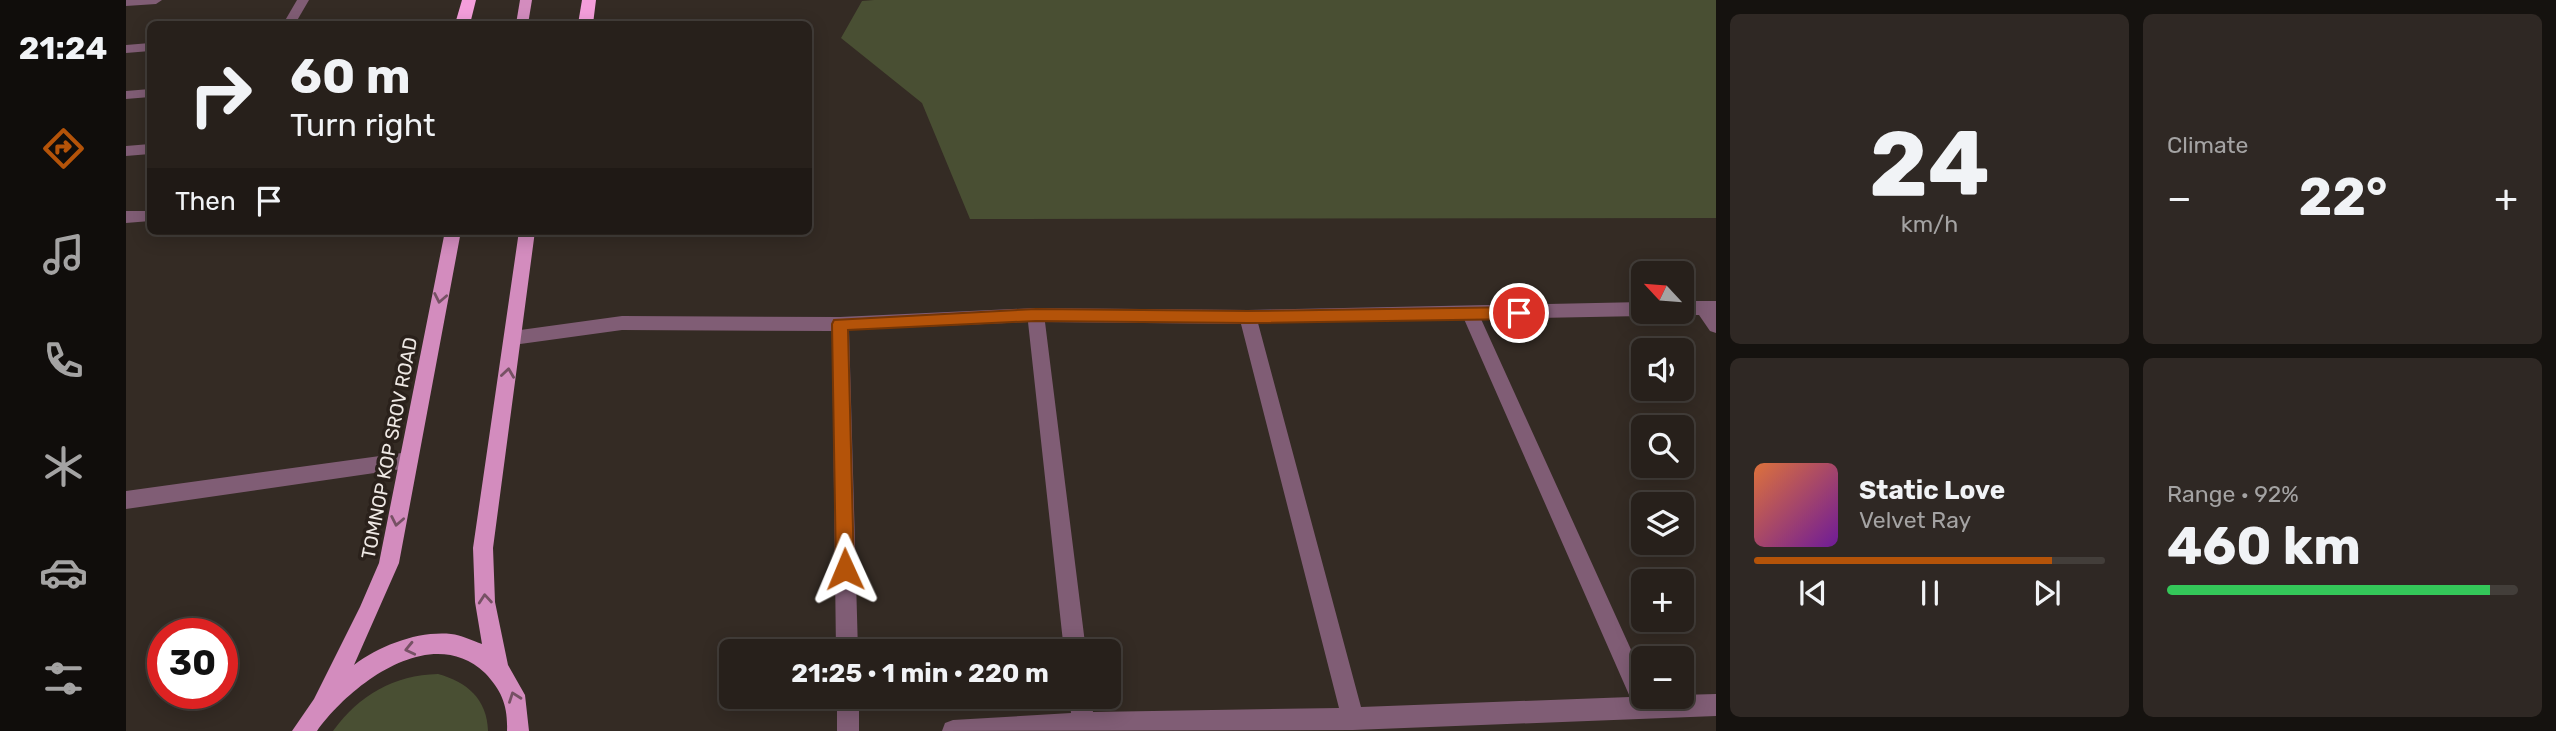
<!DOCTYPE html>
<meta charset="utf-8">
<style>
body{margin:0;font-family:Rubik,sans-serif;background:#2f2824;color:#f1f3f6;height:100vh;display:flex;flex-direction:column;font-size:26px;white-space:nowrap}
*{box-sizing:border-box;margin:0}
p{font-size:23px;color:#a4a3a3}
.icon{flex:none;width:38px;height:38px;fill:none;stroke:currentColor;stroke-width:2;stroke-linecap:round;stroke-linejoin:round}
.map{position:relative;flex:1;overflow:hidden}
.sheet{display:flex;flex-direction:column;gap:14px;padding:14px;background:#15120f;width:840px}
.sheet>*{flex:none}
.banner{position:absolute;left:21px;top:21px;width:665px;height:214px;border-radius:10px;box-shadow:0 4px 18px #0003,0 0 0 2px #433e3a;background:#27201b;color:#f1f3f6;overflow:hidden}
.needle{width:46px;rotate:296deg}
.tools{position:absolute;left:1505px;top:261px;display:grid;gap:14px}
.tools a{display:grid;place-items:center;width:63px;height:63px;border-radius:10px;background:#27201b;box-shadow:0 4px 18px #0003,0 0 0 2px #433e3a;font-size:35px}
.speed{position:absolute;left:21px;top:618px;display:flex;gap:14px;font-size:35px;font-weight:700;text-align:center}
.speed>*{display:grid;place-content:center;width:91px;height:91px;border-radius:50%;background:#27201b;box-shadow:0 4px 18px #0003,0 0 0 2px #433e3a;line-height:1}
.speed .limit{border:10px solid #d22;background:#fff;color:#111}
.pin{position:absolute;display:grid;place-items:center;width:60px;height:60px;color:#fff;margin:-30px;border:4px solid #fff;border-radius:50%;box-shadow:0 2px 7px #0007}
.me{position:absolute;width:77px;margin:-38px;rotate:359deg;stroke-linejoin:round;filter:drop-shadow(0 0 5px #0008)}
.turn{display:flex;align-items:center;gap:24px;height:147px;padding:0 28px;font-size:32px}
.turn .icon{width:91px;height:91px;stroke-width:2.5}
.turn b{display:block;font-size:49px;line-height:60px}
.then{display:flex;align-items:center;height:66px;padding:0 28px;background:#0003;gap:14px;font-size:26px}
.big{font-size:52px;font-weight:700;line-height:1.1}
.sheet .card{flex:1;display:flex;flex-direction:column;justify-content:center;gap:10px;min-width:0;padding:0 24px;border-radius:10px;background:#2f2824}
.sheet .dial{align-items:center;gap:0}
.dial b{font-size:91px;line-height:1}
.song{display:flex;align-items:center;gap:21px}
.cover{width:84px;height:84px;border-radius:10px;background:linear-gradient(135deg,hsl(20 70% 55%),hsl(280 70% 35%))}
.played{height:7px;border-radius:4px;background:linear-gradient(90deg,#b45309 85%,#433e3a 85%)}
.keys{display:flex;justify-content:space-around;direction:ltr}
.heat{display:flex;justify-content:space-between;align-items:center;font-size:38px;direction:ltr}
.charge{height:10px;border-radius:5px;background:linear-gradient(90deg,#34c759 92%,#433e3a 0)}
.sheet .tiles{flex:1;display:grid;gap:14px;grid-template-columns:repeat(2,1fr)}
.trip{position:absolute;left:593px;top:639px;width:402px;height:70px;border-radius:10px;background:#27201b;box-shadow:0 4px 18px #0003,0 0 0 2px #433e3a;font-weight:700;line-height:70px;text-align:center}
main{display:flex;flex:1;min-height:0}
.tabs{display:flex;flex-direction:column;width:126px;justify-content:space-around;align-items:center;background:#100d0b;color:#a4a3a3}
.tabs .icon{width:49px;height:49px}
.tabs .current{color:#b45309}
.tabs b{font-size:32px;color:#f1f3f6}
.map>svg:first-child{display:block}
.green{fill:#494f33}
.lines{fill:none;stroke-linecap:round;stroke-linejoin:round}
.lane{fill:#805d75;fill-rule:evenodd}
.street{fill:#805d75;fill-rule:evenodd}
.primary{fill:#d38cbe;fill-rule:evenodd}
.highway{fill:#f49edb;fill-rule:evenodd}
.oneway{stroke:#765164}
.route{fill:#b45309;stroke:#753606;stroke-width:2}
.labels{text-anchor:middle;stroke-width:7;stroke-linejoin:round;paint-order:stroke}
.street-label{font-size:19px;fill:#eee8e4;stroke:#2a211b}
</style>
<main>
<nav class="tabs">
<b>21:24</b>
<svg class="icon current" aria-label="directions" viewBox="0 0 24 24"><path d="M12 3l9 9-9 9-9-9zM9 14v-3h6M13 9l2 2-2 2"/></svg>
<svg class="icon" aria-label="music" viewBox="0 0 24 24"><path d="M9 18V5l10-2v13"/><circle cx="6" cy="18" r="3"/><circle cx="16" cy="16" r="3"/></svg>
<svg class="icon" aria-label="phone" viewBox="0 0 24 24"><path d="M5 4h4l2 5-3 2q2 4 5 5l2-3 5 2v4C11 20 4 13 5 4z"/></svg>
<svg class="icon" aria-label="climate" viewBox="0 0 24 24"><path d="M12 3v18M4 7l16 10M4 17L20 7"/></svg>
<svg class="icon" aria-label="car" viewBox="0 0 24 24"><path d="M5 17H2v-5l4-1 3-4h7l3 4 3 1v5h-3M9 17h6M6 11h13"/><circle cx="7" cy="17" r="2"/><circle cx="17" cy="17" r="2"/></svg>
<svg class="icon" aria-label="filters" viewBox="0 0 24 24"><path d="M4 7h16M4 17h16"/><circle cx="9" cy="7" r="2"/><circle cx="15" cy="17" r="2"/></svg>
</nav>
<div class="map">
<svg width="1590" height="731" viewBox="0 0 1590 731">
<rect width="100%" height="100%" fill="#342b24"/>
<g class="green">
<path d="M748,0H1590V218L844,219L796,103L715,38L736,1Z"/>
<path d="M312,674C341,682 361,699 362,731H207C233,695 268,675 312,674Z"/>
</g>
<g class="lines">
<g class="lane">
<path d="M0,0H36L30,4L0,6Z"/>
<path d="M171,0H183L169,24H157Z"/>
<path d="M24,43V51L0,53V45Z"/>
<path d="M24,89V97L0,99V91Z"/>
<path d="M24,144V154L0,156V146Z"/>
<path d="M0,211H24V221L0,223Z"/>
<path d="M283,452L290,454L292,460L290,466L283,468L0,509V491Z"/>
</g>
<g class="street">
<path d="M1590,301V333L1584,331L1573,315H1556L1550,312H1556V301Z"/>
<path d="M1517,302V312H1524L1517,316L1355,319L1517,676V696L1590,694V716L1227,730L816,731L819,723L827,720L945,713L943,696H965L967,712L1213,708L1115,324L919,322L960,651H938L902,322L723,330L732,651H710L706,331L496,330L387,345L381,343L378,338L381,333L387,331L496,316L714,317L910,308L1122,310ZM1338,319L1504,697L1235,707L1132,323Z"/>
<rect x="711" y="696" width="22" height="35"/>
</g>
<g class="primary">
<path d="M394,0H406L402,24H390Z"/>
<path d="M319,231H335L273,563L228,665C255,645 292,631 325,634C335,635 347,641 356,644L349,602L347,548L393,231H409L367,548L369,602L382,665L399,695L403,731H381C382,706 376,691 359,673C305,622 224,685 191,731H166L188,699L234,607L253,563Z"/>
</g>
<g class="highway">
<path d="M336,0H350L344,24H329Z"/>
<path d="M456,0H470L467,24H452Z"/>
</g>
</g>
<defs><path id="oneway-chevron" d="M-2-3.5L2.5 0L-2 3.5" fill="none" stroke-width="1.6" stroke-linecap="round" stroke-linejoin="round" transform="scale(1.75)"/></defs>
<g class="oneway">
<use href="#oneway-chevron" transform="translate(314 298) rotate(101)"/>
<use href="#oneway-chevron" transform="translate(382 373) rotate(-82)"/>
<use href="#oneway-chevron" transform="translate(271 521) rotate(101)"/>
<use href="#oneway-chevron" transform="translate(359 599) rotate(-95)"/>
<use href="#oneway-chevron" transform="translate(284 649) rotate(167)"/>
<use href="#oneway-chevron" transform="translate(388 697) rotate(-110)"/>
</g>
<path class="route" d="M1393,307L1401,313L1393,319L1122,323L910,321L722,330L728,569L725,575L719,578L712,575L710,569L706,324L708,320L910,309L1122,311Z"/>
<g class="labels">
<g class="street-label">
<text transform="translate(263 448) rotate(-79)" y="7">TOMNOP KOP SROV ROAD</text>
</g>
</g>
</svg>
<div class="tools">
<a><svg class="needle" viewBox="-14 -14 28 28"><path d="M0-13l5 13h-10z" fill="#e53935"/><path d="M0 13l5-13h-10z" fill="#a4a3a3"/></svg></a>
<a><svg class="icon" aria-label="sound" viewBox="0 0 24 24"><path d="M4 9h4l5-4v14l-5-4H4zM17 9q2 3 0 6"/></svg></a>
<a><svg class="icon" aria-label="search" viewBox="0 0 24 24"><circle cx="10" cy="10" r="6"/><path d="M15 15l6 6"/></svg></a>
<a><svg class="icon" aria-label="layers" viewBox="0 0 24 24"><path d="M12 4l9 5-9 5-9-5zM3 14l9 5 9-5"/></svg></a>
<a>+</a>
<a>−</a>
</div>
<div class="speed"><div class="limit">30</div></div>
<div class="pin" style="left:1393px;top:313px;background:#d93025"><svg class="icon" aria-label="arrive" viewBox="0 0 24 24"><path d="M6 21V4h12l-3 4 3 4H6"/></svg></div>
<svg class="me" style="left:719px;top:569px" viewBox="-20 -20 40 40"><path d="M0-17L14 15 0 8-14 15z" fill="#b45309" stroke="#fff" stroke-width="4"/></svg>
<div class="trip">21:25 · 1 min · 220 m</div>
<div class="banner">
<div class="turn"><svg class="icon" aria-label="right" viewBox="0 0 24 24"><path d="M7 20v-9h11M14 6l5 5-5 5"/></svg><div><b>60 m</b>Turn right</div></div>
<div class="then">Then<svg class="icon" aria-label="arrive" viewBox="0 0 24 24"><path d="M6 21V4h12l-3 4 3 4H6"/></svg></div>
</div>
</div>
<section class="sheet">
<div class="tiles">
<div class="card dial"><b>24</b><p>km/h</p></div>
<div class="card"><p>Climate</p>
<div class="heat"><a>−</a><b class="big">22°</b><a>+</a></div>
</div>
<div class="card">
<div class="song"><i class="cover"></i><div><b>Static Love</b><p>Velvet Ray</p></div></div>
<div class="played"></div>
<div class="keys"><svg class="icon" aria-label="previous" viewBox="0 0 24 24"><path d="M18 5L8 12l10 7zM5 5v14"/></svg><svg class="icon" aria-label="pause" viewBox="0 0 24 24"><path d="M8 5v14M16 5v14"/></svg><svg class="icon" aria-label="next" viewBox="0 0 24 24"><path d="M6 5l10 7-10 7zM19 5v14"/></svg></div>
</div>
<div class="card"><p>Range · 92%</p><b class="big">460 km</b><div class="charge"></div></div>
</div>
</section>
</main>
